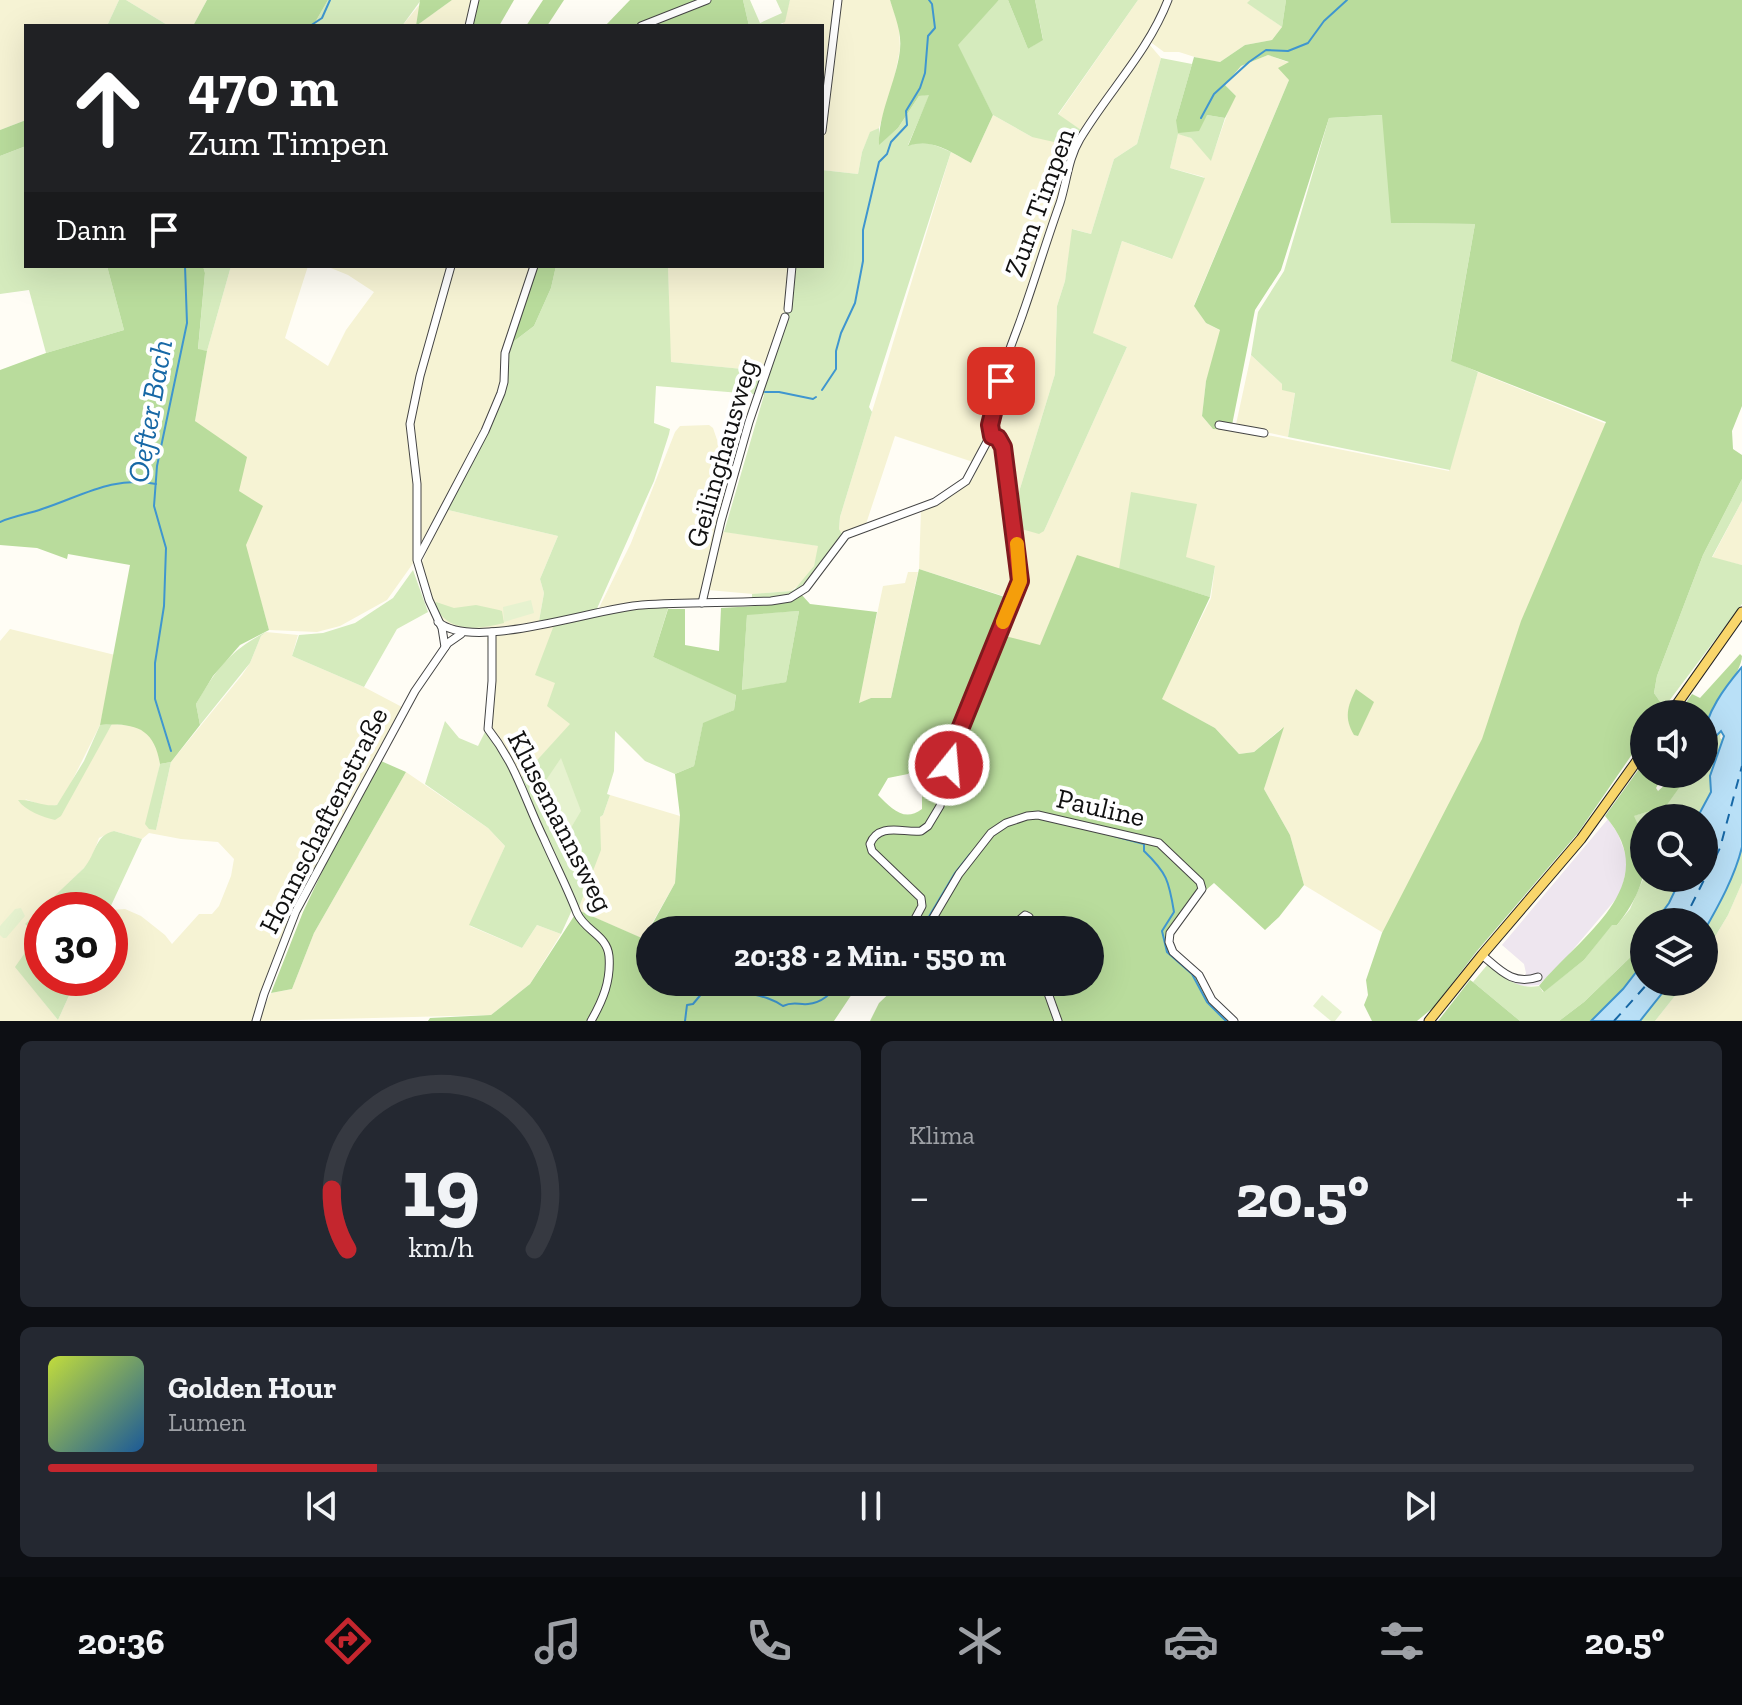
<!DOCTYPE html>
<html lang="de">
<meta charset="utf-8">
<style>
body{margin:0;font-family:"Zilla Slab",serif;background:#242831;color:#f1f3f6;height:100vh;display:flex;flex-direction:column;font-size:30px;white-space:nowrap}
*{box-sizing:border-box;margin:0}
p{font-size:26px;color:#9ea1a6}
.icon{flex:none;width:44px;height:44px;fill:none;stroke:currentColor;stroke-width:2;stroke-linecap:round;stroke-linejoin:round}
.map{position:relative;height:1021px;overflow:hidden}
.details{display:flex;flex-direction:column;gap:20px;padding:20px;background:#0d0f14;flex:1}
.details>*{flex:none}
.banner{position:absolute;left:24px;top:24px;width:800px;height:244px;border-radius:0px;box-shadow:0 8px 32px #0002;background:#202124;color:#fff;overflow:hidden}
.controls{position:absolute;left:1630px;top:700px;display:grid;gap:16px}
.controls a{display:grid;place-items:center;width:88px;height:88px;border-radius:50%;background:#171b24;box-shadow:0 8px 32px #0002;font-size:40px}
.speed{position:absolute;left:24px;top:892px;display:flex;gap:16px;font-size:40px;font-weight:700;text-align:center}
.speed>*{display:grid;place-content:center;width:104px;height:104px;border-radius:50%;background:#171b24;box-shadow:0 8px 32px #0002;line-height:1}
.speed .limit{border:12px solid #d22;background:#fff;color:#111}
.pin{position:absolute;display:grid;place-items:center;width:68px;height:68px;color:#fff;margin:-34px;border-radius:16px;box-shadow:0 4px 12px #0006}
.me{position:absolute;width:88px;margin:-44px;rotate:17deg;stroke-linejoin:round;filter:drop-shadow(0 0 6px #0008)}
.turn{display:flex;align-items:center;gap:28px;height:168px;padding:0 32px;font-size:36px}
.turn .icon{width:104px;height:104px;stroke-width:2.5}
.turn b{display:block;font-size:56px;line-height:68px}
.then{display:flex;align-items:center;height:76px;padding:0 32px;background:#0003;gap:16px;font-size:30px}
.big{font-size:60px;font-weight:700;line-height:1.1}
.details .card{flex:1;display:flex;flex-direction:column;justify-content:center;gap:12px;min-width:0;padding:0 28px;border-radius:12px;background:#242831}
.details .dial{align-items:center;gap:0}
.dial svg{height:208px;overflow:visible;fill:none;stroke:#363941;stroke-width:7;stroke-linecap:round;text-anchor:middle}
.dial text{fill:#f1f3f6;stroke:none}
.song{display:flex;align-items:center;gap:24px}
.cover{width:96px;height:96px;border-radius:12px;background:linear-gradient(135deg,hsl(70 70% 55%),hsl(210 70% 35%))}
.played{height:8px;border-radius:4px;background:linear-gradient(90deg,#c4262e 20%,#363941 20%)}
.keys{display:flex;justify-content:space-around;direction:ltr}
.heat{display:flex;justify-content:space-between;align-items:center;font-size:44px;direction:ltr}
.details .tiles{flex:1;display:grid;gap:20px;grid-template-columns:1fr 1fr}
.card:last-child{grid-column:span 2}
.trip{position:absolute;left:636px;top:916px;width:468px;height:80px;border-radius:40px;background:#171b24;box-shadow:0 8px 32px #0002;font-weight:700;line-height:80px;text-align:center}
.tabs{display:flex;height:128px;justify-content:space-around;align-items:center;background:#090b0e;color:#9ea1a6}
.tabs .icon{width:56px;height:56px}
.tabs .on{color:#c4262e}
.tabs b{font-size:36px;color:#f1f3f6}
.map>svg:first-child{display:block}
.industrial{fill:#eee6ef}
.farmland{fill:#f6f3d4;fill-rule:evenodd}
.green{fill:#d5ebbd}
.forest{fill:#b9dc9c;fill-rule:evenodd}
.pitch{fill:#e6f2cf}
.water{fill:#b9e0f7;stroke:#3f96cf;stroke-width:2}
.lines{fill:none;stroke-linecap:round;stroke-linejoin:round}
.stream{stroke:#3f96cf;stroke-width:2}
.ferry{stroke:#1768a6;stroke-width:2;stroke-dasharray:10 8;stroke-linecap:butt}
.minor-casing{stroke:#444;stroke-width:9}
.major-casing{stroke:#222;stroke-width:11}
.minor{stroke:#fff;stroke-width:7}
.major{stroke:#f9d66b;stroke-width:9}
.route-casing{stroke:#7f191e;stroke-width:20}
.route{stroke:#c4262e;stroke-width:14}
.slow{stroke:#f59e0b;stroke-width:14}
.labels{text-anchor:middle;stroke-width:8;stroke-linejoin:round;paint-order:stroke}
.street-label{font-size:28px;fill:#111;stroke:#fff}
.water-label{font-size:30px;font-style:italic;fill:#1768a6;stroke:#fff}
</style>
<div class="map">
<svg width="1742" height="1021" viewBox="0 0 1742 1021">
<rect width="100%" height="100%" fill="#fffdf5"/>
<path class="industrial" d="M1608,819L1618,834L1628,861L1621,893L1565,959L1539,985L1518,986L1502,977L1506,972L1524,977L1526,973L1524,964L1502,945Z"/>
<g class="farmland">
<path d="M0,0H119L107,26H26V120L0,130Z"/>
<path d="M126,0H207L193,26H169Z"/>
<path d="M452,0H471L467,26H402L420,4L417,25Z"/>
<path d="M790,0H890L899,26L900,49L893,85L879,128L870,133L862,152L858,174L822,170V26H782Z"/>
<path d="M1138,0H1250L1248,3L1282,27L1272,40L1245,45L1220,62L1201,59L1179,52H1164L1149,41V44L1161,58L1137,144L1114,159L1091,234L1073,229L1065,281L1057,306L1055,374L1015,505L1018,528L1044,531L1127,347L1092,333L1122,241L1171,259L1204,177L1170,168L1178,133L1191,138L1211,160L1231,103L1236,96L1225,85L1241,66L1268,55L1290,63L1289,80L1194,305L1206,323L1223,332L1206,381L1202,416L1213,429H1235L1251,355L1282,384L1295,392L1288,437L1265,432H1252L1449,471L1478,372L1609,425L1486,741L1385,934L1304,885L1290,835L1264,789L1282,728L1254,752L1239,754L1215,728L1161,699L1211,598L1215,566L1119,569L1077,556L1040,646L1005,637L1016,600L919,569L921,510L950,496L973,479L979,464L895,436L866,524L842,534L839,529L840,517L951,152L971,163L993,115L1032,137L1084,132L1058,115Z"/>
<path d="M231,266H308L285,338L328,366L346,330L374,292L348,275L326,266H530L502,383L484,430L414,562L387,600L340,626L317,632L269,630L245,545L262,507L238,491L195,421L207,351Z"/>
<path d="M668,266H791L788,302L763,371L670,362Z"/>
<path d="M709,425L713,428L730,478L701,603L598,610L631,543L675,432L680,426Z"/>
<path d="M1742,501V565L1712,558Z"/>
<path d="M444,509L558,536L540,579L544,593L539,621L486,630L456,627L443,620L437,612L421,565Z"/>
<path d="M720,531L819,546L814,566L804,581L791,591L753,594L708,590Z"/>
<path d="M908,572H918L891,698H871L858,704L883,586L905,583Z"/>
<path d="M554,625L555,683L571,724L519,780L484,725L490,679L487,638Z"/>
<path d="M10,629L115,655L100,725L65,795L57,805L47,807L25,799L55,820L112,724L134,726L149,734L157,746L160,764L155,787L156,830L171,762L242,675L250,663L261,636L266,632L298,635L292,656L364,687L402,707L310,877L262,994L256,1021H0V641ZM114,831L142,839L149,833L181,839L218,842L234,859L231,876L219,906L212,914H199L172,944L165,935L141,916L125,909L109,910L110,978H77L58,1020L16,967L38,934L26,924L84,868L91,860L99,838Z"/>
<path d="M406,772L488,828L505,846L470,926L522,948L537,925L561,934L530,984L491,1015L257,1021L271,993L292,989L314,933Z"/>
<path d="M610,795L680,816L675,883L643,939L578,910L600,850V817L603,815Z"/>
<path d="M1742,883V1021H1655L1686,982H1704V955L1728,915Z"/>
</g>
<g class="green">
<path d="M119,0H126L169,26H107Z"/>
<path d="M328,0H421L402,26H313Z"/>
<path d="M743,0H750L760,23L782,13L776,0H790L785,22L775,26H749Z"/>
<path d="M999,0H1008L1028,49L1043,39L1035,0H1138L1058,114L1084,132L1079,139L1054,142L1032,137L993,115L957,45Z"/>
<path d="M1250,0H1286L1282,27L1247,3Z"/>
<path d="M1161,58L1192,64L1176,120L1207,115L1225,118L1211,161L1191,138L1178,134L1170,168L1205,178L1172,259L1122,241L1093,333L1127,347L1044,531L1039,534L1018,528L1015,505L1055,374L1057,306L1065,281L1072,229L1091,234L1114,159L1137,144Z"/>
<path d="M930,94L908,145C927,141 933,144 951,152L869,407L872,412L840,517L839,529L842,534L808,583L791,597L752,601V594L791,591L795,589L814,566L818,546L724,532L764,395L656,386L654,423L670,429L669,434L654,481L595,613L669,605L653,657L736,694L734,710L703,724L694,766L675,774L645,761L615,731L614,771L607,794L610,795L603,815L600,817L601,850L578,910H572L561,934L537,925L522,948L469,925L505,846L488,828L425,784L445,721L459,738L478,746L486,730L519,780L570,724L547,706L555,683L535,675L554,625L593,613L539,621L544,593L540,579L558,536L444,509L500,398L505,358L513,342L534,326L551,288L556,266H668L671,362L763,371L788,302L791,266H822V170L858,174L862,152L870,132L879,128V144L898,128L919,96Z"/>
<path d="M1383,115L1392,223L1475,224L1451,360L1478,372L1450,470L1288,437L1295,393L1282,390V384L1251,355L1258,312L1284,271L1329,118Z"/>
<path d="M26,146V266H107L124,330L46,353L29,290L0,294V156Z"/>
<path d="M203,266H231L207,351L198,350L205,273Z"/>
<path d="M1742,479V501L1712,557L1742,565V604L1666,705L1661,703L1654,693L1657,676L1703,555Z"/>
<path d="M1131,492L1197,504L1186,557L1215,566L1210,597L1119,569Z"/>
<path d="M413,570L428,612L397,629L364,687L292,656L299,635L323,633L355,623L393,598Z"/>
<path d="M436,602L454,608L476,605L499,610L502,611L504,623C478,630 447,633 434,604Z"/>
<path d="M799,611L786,682L742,691L747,614Z"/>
<path d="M266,632L261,636L250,663L200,725L196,704C216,670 229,651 266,632Z"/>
<path d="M112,724L61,816L55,820C43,817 25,811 18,800C32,799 43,807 57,805L84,761L100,725Z"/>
<path d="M1721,731L1720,738L1723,740L1710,776L1711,792L1697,818H1644V840L1633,816L1666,806L1676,774H1704V740L1711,741Z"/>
<path d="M171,762L156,830L149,829L145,824L160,764Z"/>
<path d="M114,831L142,839L109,910H42V978H77L58,1020L15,967L38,934L25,924L84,868C96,854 95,835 114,831Z"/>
<path d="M1742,847V883L1728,915L1704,955V931L1729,883Z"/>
<path d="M1644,877L1681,878L1669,903L1655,922H1644L1641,947L1584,1002L1559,1021H1520L1473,982L1488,964C1504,977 1517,990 1539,986L1543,992L1584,960L1612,924L1617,925L1630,909Z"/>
<path d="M1671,982H1686L1655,1021H1640Z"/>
</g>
<g class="forest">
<path d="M207,0H328L313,26H193Z"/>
<path d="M420,0H452L416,26Z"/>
<path d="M471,0H514L499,26H467Z"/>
<path d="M543,0H564L547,26H526Z"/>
<path d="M630,0H743L749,26H605Z"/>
<path d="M890,0H999L958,45L993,115L971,163C949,151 932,138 908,146L929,95L919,96L898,128L879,145C878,113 896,83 900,50C902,32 895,17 890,0Z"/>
<path d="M1008,0H1035L1043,40L1028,49Z"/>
<path d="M1286,0H1742V406L1732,431L1733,449L1742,455V479L1703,555L1657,676L1654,693L1661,703L1666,705L1660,714H1644V737L1578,833L1477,951L1434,1007L1417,1021H1372L1364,1005L1368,995L1366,980L1382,933L1482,739L1521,621L1606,422L1451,361L1475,224L1391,223L1382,115L1329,118L1281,270L1255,310L1231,430L1213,429L1202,416L1206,381L1220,330L1206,323L1194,306L1289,80L1278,68L1289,62L1268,55L1241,66L1225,85L1236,96L1225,118L1207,115L1199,131L1178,133L1176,120L1194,57L1220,62L1245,45L1272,40L1282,27Z"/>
<path d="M26,120V146L0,156V130Z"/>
<path d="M107,266H203L205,273L198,349L207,351L195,421L247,457L239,491L263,506L246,545L269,630L240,645L213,676L196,704L200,725L171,762L160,764C154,727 134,723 100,725L130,565L68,554L67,559L37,548L0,545V370L46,353L124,330Z"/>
<path d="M530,266H556L551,288L534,326L513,342L505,358Z"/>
<path d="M1077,555L1210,597L1162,699L1215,728L1239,754L1254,752L1284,727L1264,789L1290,835L1304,885L1279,917L1265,930L1214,883L1191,903L1166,940L1230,1021H870L879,1003L901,982H1090V930H650V982H868L852,994L834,1021H428L430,1018L491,1015L530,984L578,910L644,939L675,883L680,816L675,774L694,766L703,723L734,710L736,695L653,657L668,609H685V645L719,651L721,608L771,605L801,594L810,604L877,612L859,703L871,698H891L919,569L1017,601L1005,636L1040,645ZM799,611L786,682L742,690L747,615ZM919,763L924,766L915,780L922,782V809C904,823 891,808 878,795L888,778L908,774Z"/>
<path d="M1740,654L1742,656C1742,671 1713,711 1704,728V714H1678L1692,694L1700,698Z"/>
<path d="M1356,689L1374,702L1358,736L1354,735C1344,718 1347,707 1356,689Z"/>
<path d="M381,761L406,772L314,933L292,989L271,993L303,912L331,853Z"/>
<path d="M1644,762V774H1664L1656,788L1658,791L1676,775L1684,781L1666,806L1634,816C1637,823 1642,832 1644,840C1650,872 1637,901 1617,925H1612L1584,960L1544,992L1539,986C1579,937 1666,885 1605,816Z"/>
<path d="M1641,947L1644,962L1623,989L1591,1021H1559L1584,1002Z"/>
<path d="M1470,980L1473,982L1520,1021H1438Z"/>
</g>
<g class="pitch">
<path d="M531,600L534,613L504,622L503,607Z"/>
<path d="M561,758L581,811L559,848L540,789Z"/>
<path d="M21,908L25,916L6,938H3L0,935V926L15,909Z"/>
<path d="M1322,995L1342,1012L1335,1021H1331L1313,1006Z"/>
</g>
<g class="water">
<path d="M1742,667V847C1735,876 1719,905 1704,931V922H1655L1669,903L1681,878H1704V818H1697L1711,792L1710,776L1724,736L1721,731L1711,741L1704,740C1704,714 1726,686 1742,667Z"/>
<path d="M1644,962V982H1671L1640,1021H1591L1623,989Z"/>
</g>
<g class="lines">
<g class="stream">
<path d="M310,26L322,18L330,0"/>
<path d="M1201,118L1214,94L1249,62L1266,50L1288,51L1308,43L1324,21L1347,0"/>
<path d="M822,390L836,369V351L841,333L855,303L863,261V230L879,162L887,154L891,142L907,125L906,111L920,88L925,73L928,36L935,28L932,4L929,0"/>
<path d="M765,392H779L813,399L816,397"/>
<path d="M0,522C14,516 28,514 42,509C80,497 113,475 156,484"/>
<path d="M171,751L155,699V663L164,606L166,548L154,506L157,466L187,323L185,266"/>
<path d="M1114,836L1144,844V851C1167,873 1169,881 1174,912L1162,931L1167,952L1192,974L1207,1002L1226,1021"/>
<path d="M921,930L955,873L970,854"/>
<path d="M685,1021L687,1005L693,1004L703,992L727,985C745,996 765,993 783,1006C793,1001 799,1005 808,1004C823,1003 832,992 841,982"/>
</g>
<g class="ferry">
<path d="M1683,922L1720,848L1742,766"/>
<path d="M1614,1021L1649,982"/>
</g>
<defs>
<g id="minor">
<path d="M469,26L475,0"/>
<path d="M641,26L707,0"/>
<path d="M822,131L838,0"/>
<path d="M788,309L792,266"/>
<path d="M1219,425L1264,433"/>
<path d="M992,436C987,400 1011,348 1023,313C1036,276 1047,239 1060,203C1067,181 1068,159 1080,139C1108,92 1148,52 1168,0"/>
<path d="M418,558L485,431L501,393L504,382L505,353L534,266"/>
<path d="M702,603L721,521L749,422L785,317"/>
<path d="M438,622C474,652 595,608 642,605C685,602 728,603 771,601L790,598L806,588L846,535L935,502L966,481L988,440L992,436"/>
<path d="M492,632V681L488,729C517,766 524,798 544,839C555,864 567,887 577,913C585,931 607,935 609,956C611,981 603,1000 591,1021"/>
<path d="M445,647L442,628L429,600L417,560V484L410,424L420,376L451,266"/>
<path d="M909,930L922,906L921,898L872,851L870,844C879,822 903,833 921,831L928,826L940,806L954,744L1020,581L1003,447L998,438L992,436"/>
<path d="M926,930L959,874L991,833L1006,823L1027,816L1038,815L1159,843L1200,882L1202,889L1170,933L1169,942L1173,952L1199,975L1212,1000L1234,1021"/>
<path d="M979,930L991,927L1004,930"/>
<path d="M1008,930L1025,915L1029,917L1035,930"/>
<path d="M1482,955C1500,970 1513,986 1538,977"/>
<path d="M1044,982L1058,1021"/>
<path d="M256,1021L264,994L296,911L415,691L448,643L461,634"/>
</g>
<g id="major">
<path d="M1670,714L1742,612"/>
<path d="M1429,1021L1482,955L1581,839L1644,751"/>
</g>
</defs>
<use href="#minor" class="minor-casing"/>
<use href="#major" class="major-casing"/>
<use href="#minor" class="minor"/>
<use href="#major" class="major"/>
</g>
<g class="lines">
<defs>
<path id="route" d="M949,765L954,744L1020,581L1003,447L998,438L992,436L990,425L1001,381"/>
</defs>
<use href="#route" class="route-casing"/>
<use href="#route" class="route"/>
<path class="slow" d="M1003,622L1020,581L1017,544"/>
</g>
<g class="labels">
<g class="street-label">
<text transform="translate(1039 202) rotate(-70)" y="10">Zum Timpen</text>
<text transform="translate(721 453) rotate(-74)" y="10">Geilinghausweg</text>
<text transform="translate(1101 807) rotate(13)" y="10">Pauline</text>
<text transform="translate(323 820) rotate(-63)" y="10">Honnschaftenstraße</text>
<text transform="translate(561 821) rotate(63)" y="10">Klusemannsweg</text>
</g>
<g class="water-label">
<text transform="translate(150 411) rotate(-80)" y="10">Oefter Bach</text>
</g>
</g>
</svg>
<div class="controls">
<a><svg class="icon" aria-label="sound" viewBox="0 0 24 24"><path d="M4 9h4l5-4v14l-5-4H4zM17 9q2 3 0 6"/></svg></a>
<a><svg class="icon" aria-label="search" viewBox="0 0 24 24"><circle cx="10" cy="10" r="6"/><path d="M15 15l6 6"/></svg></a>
<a><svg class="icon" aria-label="layers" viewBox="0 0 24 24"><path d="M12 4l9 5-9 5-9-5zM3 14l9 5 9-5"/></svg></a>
</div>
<div class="speed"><div class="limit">30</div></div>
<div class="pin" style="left:1001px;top:381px;background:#d93025"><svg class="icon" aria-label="arrive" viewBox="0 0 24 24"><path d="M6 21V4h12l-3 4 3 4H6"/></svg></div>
<svg class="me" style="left:949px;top:765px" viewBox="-20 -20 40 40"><circle r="17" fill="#c4262e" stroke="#fff" stroke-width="3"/><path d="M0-11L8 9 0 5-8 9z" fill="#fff"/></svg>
<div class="trip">20:38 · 2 Min. · 550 m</div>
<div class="banner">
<div class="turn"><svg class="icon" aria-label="ahead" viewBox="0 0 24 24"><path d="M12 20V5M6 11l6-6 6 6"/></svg><div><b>470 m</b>Zum Timpen</div></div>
<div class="then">Dann<svg class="icon" aria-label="arrive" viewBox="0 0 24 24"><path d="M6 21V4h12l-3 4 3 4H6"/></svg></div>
</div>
</div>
<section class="details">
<div class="tiles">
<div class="card dial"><svg viewBox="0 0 100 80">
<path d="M14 69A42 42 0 1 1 86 69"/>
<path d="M14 69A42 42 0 0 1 8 46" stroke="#c4262e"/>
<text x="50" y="56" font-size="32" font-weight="700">19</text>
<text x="50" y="72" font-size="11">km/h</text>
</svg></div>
<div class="card"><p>Klima</p>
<div class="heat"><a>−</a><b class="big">20.5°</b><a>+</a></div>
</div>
<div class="card">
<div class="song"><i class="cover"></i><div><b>Golden Hour</b><p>Lumen</p></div></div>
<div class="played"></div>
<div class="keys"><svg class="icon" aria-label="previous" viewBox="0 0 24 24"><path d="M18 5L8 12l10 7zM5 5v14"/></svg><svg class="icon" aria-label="pause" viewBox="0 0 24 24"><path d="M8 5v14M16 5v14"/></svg><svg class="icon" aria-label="next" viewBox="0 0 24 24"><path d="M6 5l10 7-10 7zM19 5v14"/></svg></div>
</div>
</div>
</section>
<nav class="tabs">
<b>20:36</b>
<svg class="icon on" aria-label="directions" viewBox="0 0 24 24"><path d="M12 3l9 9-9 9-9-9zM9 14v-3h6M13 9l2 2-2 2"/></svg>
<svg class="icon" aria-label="music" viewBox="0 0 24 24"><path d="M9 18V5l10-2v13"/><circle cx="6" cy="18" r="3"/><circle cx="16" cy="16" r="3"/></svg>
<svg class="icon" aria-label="phone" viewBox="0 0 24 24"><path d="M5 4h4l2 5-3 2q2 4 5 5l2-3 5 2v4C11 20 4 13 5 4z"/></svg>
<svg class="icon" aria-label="climate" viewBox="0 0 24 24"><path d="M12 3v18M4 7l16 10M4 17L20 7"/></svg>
<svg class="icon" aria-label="car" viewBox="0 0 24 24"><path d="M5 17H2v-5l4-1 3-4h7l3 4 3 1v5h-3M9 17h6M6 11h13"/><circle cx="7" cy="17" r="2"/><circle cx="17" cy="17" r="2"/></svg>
<svg class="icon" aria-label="filters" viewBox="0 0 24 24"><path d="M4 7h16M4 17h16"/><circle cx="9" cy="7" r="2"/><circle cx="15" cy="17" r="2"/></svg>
<b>20.5°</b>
</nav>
